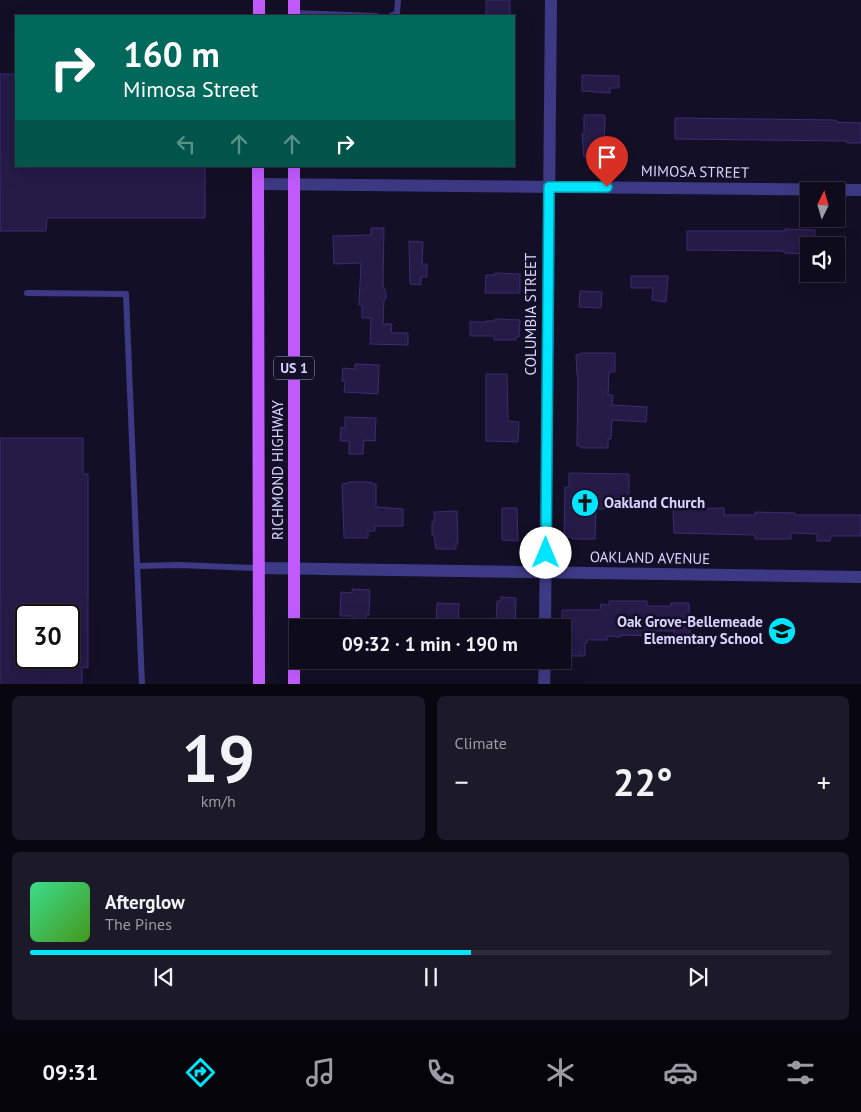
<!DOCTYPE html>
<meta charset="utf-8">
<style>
body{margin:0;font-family:"PT Sans",sans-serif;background:#1c1929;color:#f1f3f6;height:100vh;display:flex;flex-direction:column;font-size:19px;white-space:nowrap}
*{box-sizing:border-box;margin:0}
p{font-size:16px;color:#9b9ba3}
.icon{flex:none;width:28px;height:28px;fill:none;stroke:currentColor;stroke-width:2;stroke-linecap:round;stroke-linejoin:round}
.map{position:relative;height:684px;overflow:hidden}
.panel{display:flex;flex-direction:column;gap:12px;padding:12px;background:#08060f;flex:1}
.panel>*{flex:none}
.hud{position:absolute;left:15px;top:15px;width:500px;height:152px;border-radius:0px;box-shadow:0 5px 20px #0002,0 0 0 1px #2e2b3b;background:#00695c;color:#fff;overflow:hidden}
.needle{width:32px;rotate:5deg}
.fabs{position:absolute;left:800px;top:182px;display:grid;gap:10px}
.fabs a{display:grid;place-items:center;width:45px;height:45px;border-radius:0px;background:#0e0b1c;box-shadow:0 5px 20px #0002,0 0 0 1px #2e2b3b;font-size:25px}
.speed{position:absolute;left:15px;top:604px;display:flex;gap:10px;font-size:25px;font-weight:700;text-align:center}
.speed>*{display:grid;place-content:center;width:65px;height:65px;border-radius:50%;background:#0e0b1c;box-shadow:0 5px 20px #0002,0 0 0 1px #2e2b3b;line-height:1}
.speed .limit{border:2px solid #111;border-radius:8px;background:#fff;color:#111}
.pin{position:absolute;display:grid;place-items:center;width:42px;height:42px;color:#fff;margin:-51px -21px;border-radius:50% 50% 50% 0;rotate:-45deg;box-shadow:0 0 5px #0007}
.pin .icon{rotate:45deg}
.me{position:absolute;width:55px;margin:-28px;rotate:0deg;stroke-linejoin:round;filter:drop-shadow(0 0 4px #0008)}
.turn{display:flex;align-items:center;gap:18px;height:105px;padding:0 25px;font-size:22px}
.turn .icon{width:65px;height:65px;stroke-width:2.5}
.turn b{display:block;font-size:35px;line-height:42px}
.lanes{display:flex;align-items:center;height:48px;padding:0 25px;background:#0003;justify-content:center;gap:25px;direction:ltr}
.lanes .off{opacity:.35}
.big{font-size:38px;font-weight:700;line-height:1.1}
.panel .tile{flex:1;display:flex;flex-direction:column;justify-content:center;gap:8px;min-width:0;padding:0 18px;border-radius:8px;background:#1c1929}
.panel .dial{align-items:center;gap:0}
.dial b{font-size:65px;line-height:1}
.song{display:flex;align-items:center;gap:15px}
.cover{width:60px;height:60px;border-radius:8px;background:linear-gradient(135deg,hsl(150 70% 55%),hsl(100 70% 35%))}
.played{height:5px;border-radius:2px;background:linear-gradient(90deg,#00e5ff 55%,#2e2b3b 55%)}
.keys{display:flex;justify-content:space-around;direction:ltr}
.heat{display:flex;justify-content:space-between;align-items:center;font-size:28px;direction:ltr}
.panel .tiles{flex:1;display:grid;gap:12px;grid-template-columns:1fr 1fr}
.tile:last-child{grid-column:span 2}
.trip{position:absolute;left:289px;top:619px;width:282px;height:50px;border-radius:0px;background:#0e0b1c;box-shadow:0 5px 20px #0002,0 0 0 1px #2e2b3b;font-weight:700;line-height:50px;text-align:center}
.menu{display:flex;height:80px;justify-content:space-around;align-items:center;background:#06040b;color:#9b9ba3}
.menu .icon{width:35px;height:35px}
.menu .active{color:#00e5ff}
.menu b{font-size:22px;color:#f1f3f6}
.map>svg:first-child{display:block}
.building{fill:#241b47;stroke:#3b2d73;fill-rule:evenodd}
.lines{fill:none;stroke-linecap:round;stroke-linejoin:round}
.service{stroke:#3d3a85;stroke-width:6}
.minor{stroke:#3d3a85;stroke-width:12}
.primary{stroke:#c25bff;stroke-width:12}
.route-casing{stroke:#0095a6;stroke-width:12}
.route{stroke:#00e5ff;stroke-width:9}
.labels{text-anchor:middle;stroke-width:5;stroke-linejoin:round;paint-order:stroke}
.shield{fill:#130f26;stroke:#9e99be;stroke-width:1}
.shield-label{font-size:14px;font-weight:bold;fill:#d9d4ff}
.street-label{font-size:15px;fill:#d9d4ff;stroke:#130f26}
.poi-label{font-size:15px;font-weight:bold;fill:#d9d4ff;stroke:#130f26;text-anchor:start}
</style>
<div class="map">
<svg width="861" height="685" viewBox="0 0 861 685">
<rect width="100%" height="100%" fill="#130f26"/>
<g class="building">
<path d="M486,0H510V16H489V14H486Z"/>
<path d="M0,74H16V166H205V218H47L46,231H0Z"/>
<path d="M582,75L619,76V88H610V93L582,91Z"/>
<path d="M584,115H605L604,157H584L582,134H584Z"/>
<path d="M675,118L836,120V122L861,123V143H847V141L675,139Z"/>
<path d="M371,228H384L383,286L386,292V298L384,300L383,324H392L391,333H408V345L370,344L371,318H362V305H359L361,263L334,264L333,236L371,235Z"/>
<path d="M785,229L815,230L814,246H809V254L784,253V251L687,250V231H785Z"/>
<path d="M409,241L423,242L422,264H427V277H421V285L410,284Z"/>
<path d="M495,273L520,274V293H485L486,275H495Z"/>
<path d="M631,276H668L666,302L652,300L653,288H631Z"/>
<path d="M580,291L602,292L601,308L579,307Z"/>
<path d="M495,319L520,320L519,337H516V340H494V336H470V322H486V321H495Z"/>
<path d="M582,353H615V372H609L608,395H613L612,405L647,407L646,422L612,420L611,439H608V448H581V446H577L578,375H577L576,355Z"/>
<path d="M355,364L379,365L378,394L344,392L345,382L342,381L343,368L355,369Z"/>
<path d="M486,374H507L508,421L519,422L518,442L486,441Z"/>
<path d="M345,417L376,418L375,441L364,440L363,454H349V441H340L341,427L345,428Z"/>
<path d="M0,438H83V474H88V668L82,667V685H0ZM26,615H69V658H26Z"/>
<path d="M569,473L629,474V498H605V509H596L595,539H572V537H564L565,487H569Z"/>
<path d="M348,482H372V484H376V507L403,509V526H375V531H368V538H344L342,484L348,483Z"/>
<path d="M502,508H517L518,541L502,540Z"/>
<path d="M724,508V515H755V512L795,513V515H861V536H831L830,541H817V534L791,533V539H755V535L674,533L673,509Z"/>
<path d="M457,511L458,543H456V549H436L434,535H432V522H434V512Z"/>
<path d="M352,589L370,590L369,615H366V620L352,619V616H340L341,592L352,593Z"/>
<path d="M501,597L516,598L515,628H500V624H496L497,601H501Z"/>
<path d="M609,601H647V606H671V603H689L690,634L674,635V631H649V636L621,635L620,637L607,636V640H587V643H585V656H570V645H562V610H600L601,604L609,605Z"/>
<path d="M437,603L459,604L458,628H436Z"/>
</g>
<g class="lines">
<g class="service">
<path d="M294,13L376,16"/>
<path d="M391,16L397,13L398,0"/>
<path d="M27,293L126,294L142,685"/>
<path d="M137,566L178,565L259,568"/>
</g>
<g class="minor">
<path d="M258,184L861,190"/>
<path d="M259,568L861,577"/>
<path d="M545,628L551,0"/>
<path d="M544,685L545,660"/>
</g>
<g class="primary">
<path d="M259,16V0"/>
<path d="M294,16V0"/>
<path d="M258,166L259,685"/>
<path d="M294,166V685"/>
</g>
</g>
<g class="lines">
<defs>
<path id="route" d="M546,553L549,187H607"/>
</defs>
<use href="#route" class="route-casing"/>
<use href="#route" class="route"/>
</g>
<defs>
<symbol id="church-disc" viewBox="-11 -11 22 22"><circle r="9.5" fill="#00e5ff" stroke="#130f26"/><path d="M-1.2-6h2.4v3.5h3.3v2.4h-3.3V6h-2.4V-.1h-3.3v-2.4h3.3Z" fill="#111"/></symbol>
<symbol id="school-disc" viewBox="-11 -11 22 22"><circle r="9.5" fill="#00e5ff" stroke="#130f26"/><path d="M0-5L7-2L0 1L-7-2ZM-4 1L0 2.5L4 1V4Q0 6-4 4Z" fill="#111"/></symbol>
</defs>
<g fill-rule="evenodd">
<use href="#church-disc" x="569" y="487" width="32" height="32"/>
<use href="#school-disc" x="766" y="615" width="32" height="32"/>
</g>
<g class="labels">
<rect class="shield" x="274" y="356.5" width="40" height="23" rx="4"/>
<g class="shield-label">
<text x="294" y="373">US 1</text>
</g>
<g class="street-label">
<text transform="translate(695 172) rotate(1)" y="5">MIMOSA STREET</text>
<text transform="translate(531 314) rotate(-90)" y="5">COLUMBIA STREET</text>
<text transform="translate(278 470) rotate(-90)" y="5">RICHMOND HIGHWAY</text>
<text transform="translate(650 558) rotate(1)" y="5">OAKLAND AVENUE</text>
</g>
<g class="poi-label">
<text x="604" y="508">Oakland Church</text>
<text x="763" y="627" text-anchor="end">Oak Grove-Bellemeade<tspan x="763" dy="17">Elementary School</tspan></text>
</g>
</g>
</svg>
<div class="fabs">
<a><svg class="needle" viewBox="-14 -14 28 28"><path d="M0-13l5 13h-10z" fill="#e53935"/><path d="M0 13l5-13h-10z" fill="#9b9ba3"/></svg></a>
<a><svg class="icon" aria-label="sound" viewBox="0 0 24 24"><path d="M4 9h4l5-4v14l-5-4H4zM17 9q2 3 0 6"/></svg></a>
</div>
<div class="speed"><div class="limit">30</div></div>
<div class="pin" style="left:607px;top:187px;background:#d93025"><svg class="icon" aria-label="arrive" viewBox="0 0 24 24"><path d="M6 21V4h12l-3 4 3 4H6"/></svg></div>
<svg class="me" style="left:546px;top:553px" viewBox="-20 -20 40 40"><circle r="19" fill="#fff"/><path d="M0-13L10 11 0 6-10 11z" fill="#00e5ff"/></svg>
<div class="trip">09:32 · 1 min · 190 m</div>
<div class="hud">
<div class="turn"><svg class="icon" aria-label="right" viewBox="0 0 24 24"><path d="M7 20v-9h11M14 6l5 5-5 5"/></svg><div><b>160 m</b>Mimosa Street</div></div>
<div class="lanes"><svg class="icon off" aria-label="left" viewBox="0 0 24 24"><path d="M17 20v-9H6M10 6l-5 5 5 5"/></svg><svg class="icon off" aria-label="ahead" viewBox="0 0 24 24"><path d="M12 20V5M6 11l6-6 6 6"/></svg><svg class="icon off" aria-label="ahead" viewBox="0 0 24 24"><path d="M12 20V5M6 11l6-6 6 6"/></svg><svg class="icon" aria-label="right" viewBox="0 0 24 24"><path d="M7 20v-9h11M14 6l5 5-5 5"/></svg></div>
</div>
</div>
<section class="panel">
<div class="tiles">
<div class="tile dial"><b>19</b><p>km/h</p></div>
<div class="tile"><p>Climate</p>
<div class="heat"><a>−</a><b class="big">22°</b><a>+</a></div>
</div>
<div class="tile">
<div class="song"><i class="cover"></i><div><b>Afterglow</b><p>The Pines</p></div></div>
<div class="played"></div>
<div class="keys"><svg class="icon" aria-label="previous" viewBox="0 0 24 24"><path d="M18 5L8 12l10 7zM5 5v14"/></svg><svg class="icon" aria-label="pause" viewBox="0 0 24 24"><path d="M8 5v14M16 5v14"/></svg><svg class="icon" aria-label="next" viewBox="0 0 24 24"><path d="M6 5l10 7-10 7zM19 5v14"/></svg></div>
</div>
</div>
</section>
<nav class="menu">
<b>09:31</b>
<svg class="icon active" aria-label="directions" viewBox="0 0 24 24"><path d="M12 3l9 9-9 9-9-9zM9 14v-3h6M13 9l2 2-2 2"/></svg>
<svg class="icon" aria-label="music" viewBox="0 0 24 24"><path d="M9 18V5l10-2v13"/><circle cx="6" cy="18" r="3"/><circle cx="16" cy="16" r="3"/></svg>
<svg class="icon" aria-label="phone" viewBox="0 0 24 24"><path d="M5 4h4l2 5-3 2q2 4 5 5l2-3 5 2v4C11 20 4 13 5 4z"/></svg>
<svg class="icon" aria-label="climate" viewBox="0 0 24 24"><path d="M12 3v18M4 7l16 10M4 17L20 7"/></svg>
<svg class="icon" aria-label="car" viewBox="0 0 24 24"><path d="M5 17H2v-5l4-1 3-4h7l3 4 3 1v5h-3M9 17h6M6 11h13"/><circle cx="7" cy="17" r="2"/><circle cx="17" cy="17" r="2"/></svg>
<svg class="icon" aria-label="filters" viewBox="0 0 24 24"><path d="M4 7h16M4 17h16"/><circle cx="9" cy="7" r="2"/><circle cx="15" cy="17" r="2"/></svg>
</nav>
